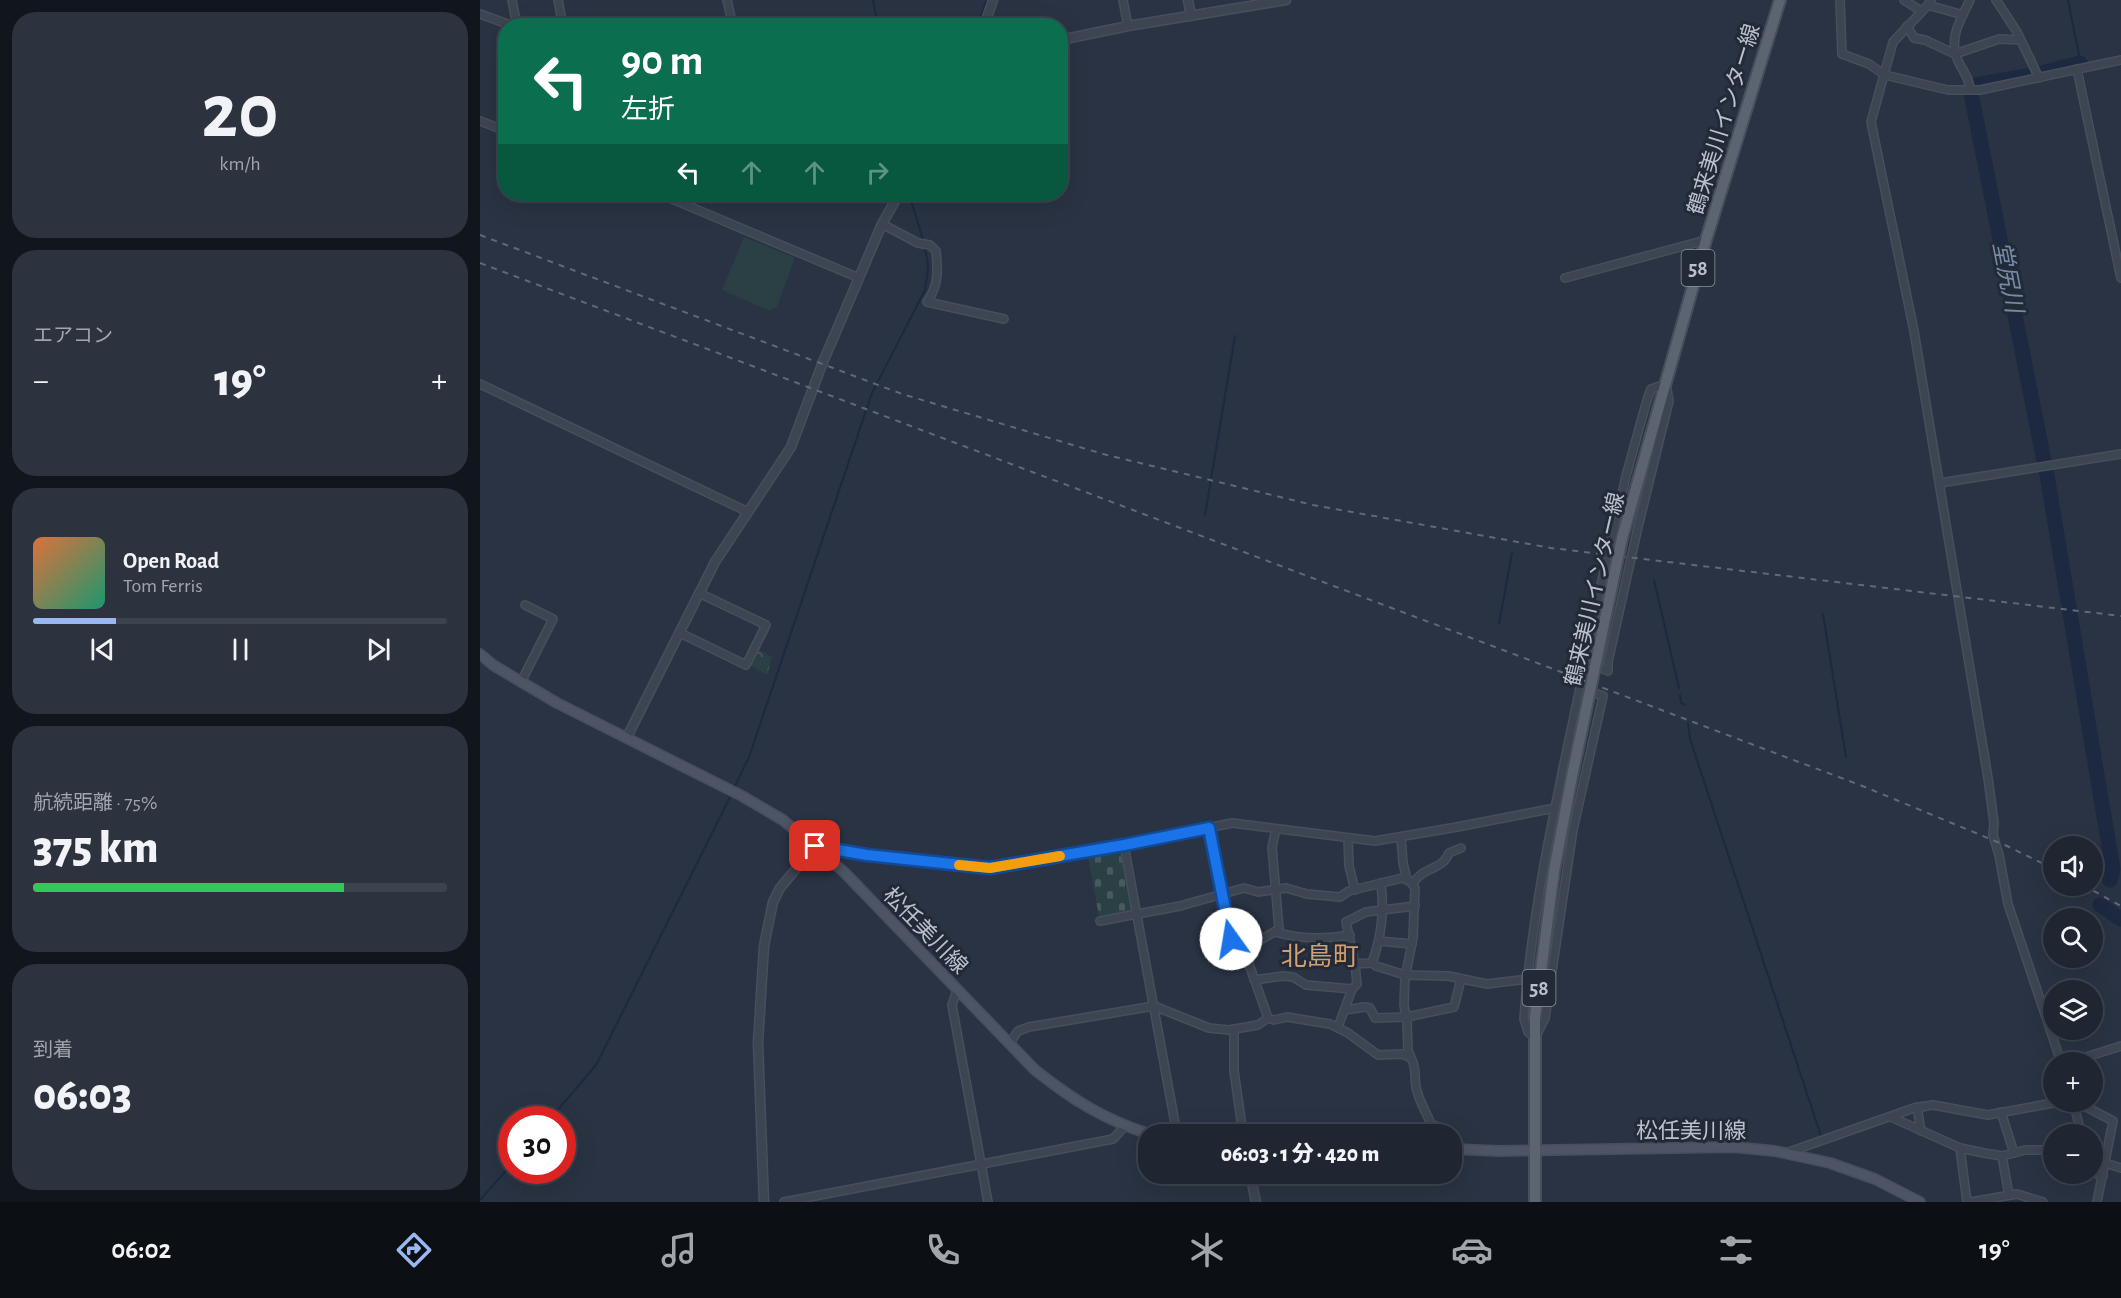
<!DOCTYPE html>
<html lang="ja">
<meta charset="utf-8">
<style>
body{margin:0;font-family:"Alegreya Sans","Noto Sans JP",sans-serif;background:#2c323e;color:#f1f3f6;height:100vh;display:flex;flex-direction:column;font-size:22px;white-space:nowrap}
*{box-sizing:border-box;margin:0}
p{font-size:20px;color:#a1a5ac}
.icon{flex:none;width:33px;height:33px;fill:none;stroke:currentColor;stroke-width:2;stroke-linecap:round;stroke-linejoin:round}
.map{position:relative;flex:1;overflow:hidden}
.side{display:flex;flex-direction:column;gap:12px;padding:12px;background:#11151c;width:480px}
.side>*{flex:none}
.top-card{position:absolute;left:18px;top:18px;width:570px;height:183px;border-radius:24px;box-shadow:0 6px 24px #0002,0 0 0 2px #3c434d;background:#0b6e4f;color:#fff;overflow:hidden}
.fabs{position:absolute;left:1563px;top:836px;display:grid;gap:12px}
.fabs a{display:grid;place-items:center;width:60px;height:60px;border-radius:50%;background:#1f2632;box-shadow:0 6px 24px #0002,0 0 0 2px #3c434d;font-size:30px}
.speed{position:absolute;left:18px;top:1106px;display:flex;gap:12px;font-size:30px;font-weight:700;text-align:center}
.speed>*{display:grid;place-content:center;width:78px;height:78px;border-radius:50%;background:#1f2632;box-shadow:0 6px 24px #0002,0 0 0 2px #3c434d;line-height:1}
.speed .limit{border:9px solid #d22;background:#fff;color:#111}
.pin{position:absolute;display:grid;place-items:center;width:51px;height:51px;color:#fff;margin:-26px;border-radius:12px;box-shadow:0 3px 9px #0006}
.me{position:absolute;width:66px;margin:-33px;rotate:347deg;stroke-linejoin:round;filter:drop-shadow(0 0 4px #0008)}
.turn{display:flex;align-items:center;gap:21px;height:126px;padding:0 24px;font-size:27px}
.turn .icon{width:78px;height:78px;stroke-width:2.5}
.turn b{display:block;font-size:42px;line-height:51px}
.lanes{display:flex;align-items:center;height:57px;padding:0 24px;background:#0003;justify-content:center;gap:30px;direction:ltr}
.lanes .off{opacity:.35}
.big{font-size:45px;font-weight:800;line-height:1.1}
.side .card{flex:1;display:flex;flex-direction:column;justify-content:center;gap:9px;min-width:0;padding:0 21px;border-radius:24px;background:#2c323e}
.side .dial{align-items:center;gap:0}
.dial b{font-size:78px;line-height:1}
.song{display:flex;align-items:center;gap:18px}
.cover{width:72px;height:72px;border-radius:9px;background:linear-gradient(135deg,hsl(20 70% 55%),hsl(160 70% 35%))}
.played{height:6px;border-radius:3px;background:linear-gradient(90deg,#99b8f3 20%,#3c434d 20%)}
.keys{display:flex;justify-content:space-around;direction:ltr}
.heat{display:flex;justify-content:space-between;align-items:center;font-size:33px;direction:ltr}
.charge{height:9px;border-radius:4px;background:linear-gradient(90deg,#34c759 75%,#3c434d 0)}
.trip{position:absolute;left:658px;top:1124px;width:324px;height:60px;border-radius:24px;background:#1f2632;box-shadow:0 6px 24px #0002,0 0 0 2px #3c434d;font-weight:800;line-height:60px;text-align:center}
.tab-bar{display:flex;height:96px;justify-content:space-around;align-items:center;background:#0c0f14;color:#a1a5ac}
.tab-bar .icon{width:42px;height:42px}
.tab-bar .active{color:#99b8f3}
.tab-bar b{font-size:27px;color:#f1f3f6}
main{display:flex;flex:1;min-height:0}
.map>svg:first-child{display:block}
.forest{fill:url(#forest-crowns)}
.cemetery{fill:url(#cemetery-stones)}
.garden{fill:#2b4044}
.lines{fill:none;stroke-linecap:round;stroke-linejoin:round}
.stream{stroke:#1c2941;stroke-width:2}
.river{stroke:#1c2941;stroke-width:15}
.minor-casing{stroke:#474e5c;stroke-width:10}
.tertiary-casing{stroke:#474e5c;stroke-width:11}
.secondary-casing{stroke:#474e5c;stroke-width:12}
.primary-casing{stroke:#474e5c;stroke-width:14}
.minor{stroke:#3d4552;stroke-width:7}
.tertiary{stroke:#3d4552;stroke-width:8}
.secondary{stroke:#4c5465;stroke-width:9}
.primary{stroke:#5c6472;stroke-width:10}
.rail{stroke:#606979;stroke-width:2;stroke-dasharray:6 6;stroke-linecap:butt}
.primary-bridge-casing{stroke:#474e5c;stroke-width:14;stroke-linecap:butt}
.primary-bridge{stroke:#5c6472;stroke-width:10}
.route-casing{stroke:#114b97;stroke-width:15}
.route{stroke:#1a73e8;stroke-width:10}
.slow{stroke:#f59e0b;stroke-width:10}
.labels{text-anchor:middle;stroke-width:6;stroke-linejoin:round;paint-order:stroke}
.shield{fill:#222a38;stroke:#8d94a0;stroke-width:1.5}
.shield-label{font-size:21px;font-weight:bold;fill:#bbc1cc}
.street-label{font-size:22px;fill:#bbc1cc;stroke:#222a38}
.water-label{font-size:24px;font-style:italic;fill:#768aa8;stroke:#222a38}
.quarter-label{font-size:26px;fill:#d19f71;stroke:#222a38}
</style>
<main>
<section class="side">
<div class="card dial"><b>20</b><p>km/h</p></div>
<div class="card"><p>エアコン</p>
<div class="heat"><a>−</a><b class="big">19°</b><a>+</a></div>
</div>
<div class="card">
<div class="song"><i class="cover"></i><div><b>Open Road</b><p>Tom Ferris</p></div></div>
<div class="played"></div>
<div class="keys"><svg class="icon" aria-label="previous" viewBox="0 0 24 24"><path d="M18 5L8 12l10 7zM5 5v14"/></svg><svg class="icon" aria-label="pause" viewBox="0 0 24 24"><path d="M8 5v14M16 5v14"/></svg><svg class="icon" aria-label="next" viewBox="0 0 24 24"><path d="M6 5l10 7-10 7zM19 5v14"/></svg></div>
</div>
<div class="card"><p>航続距離 · 75%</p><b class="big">375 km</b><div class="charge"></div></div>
<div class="card"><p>到着</p><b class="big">06:03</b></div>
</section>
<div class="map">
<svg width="1641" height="1202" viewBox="0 0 1641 1202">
<defs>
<pattern id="forest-crowns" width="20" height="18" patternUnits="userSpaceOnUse" patternTransform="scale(1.5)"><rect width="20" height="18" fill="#2b4044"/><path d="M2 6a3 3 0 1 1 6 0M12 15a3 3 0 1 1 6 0" fill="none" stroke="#485a5e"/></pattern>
<pattern id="cemetery-stones" width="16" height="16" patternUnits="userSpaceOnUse" patternTransform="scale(1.5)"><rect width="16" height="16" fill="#2b4044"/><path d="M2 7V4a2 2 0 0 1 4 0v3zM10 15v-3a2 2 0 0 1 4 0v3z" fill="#485a5e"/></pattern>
</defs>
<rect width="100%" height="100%" fill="#293343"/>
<path class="forest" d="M279,650L292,657L287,675L270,665Z"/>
<path class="cemetery" d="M639,854L641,857L651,908L650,911L619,916L608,857Z"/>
<path class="garden" d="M264,237L315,258L297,307L290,311L242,290Z"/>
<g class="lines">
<g class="stream">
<path d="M393,0L397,21"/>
<path d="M1588,0L1601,65"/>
<path d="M497,26L507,0"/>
<path d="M1602,72L1641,260"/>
<path d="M359,313L367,295"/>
<path d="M725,515L755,336"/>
<path d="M1174,580L1199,688"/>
<path d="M1343,614L1366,757"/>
<path d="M1019,624L1032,553"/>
<path d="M1200,695L1201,703L1205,705"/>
<path d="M1208,723L1210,739L1341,1136"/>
<path d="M253,790L269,757L392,393L445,290L448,269L447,258L441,233L429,194"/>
<path d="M70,1119L116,1065L251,795"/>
<path d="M0,1200L32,1164"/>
</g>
<g class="river">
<path d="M1561,73L1600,63"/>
<path d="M1495,85L1553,75"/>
<path d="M1491,93L1564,461"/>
<path d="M1566,469L1614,757"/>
<path d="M1615,763L1633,869L1630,880"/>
<path d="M1620,905L1641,919"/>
</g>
<defs>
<g id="minor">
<path d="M32,0L37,26"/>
<path d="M78,0L83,26"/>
<path d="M247,0L253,26"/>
<path d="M643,0L648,26"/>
<path d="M1360,0L1362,54L1389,64L1405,75L1468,90H1500L1641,60"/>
<path d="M1424,0L1441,11"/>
<path d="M1451,0L1448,5L1413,42L1391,122L1434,331L1508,778L1514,823L1513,835L1519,855L1528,904L1581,1062"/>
<path d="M1516,0L1537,32L1559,78"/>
<path d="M1448,5L1483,15"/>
<path d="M0,14L33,26"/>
<path d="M381,26L414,21L441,26"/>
<path d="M1427,26L1434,38L1445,40L1475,54L1519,39L1541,40"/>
<path d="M1597,69L1641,278"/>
<path d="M1490,90C1490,76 1479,68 1476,55C1470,35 1482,17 1490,0"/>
<path d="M0,121L26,131"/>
<path d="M180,194L379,278"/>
<path d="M207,205L211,194"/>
<path d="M402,224L438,243L450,245L456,251C458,271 459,285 447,302L524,319"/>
<path d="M1085,278L1226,240"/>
<path d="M0,384L268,512"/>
<path d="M1186,384L1189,401L1158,527L1128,662V671L1104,659L1146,476L1167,400L1171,389Z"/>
<path d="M1460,483L1641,454"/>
<path d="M200,633L266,665L286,625L219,593"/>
<path d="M41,682L73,619L45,605"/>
<path d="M1100,688L1123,696L1093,830L1065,1018L1055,1038L1048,1032L1044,1019C1052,907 1077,797 1100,688Z"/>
<path d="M729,828L751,939L764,950L788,1018"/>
<path d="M921,837L923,863L927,880"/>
<path d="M868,838L869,866L875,890"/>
<path d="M644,845L697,1134"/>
<path d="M335,846L387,855L510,868L644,845L752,823L895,841L977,827L1075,808"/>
<path d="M932,884C936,879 940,874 947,871C956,866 965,864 969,853L981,848"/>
<path d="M620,921L700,906L764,888L778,892L806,888L827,894L860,897L869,891L922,878L930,881L935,888L933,938L925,978L924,1005L927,1021L928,1050L931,1058"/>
<path d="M795,932C820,939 844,940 870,935"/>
<path d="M899,941L932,944"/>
<path d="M764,950L799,929L792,847L796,829"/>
<path d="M892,963L896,966L925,975L968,976L1007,984L1048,979"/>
<path d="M875,964L892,963C902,935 904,912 901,883"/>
<path d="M774,980L803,976L813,977L826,985L872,989"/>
<path d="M477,990L472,1005L508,1202"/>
<path d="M865,1010L885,1007L890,1008L895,1018L927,1017L974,1007L981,979"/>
<path d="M858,1027L872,989L877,984L875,964L866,922L886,912L935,906"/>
<path d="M754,1029V1071L763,1134"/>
<path d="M529,1044L538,1031L549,1027L674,1006L729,1028L749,1030L778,1025L788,1018L794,1020L807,1017L850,1024L868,1033L898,1055L922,1054L931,1058C937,1068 934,1076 936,1087C938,1099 946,1112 951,1124L965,1130L966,1134"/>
<path d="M1590,1062L1641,1046"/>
<path d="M1593,1101L1599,1125L1598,1134"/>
<path d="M1595,1101L1633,1121L1617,1202"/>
<path d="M1437,1107L1441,1131"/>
<path d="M1521,1112L1534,1153"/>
<path d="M1411,1117L1480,1148L1504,1153L1522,1156L1545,1150H1574"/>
<path d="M1480,1148L1487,1202"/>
<path d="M1306,1153L1434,1108L1453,1105L1508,1115L1584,1101"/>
<path d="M1522,1156L1529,1195"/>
<path d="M1612,1159L1641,1168"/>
<path d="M1612,1172L1623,1176"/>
<path d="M304,1202L633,1139L645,1126"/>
<path d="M1491,1202L1537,1194L1563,1202"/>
</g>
<g id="tertiary">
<path d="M708,0L711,16"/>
<path d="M504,26L513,0"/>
<path d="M580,40L648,26L806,0"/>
<path d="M147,737L235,562L311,447L343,362L402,224L419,194"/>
<path d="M770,1173L776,1202"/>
<path d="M284,1202L278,1043L284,946L293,902L300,888L335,846"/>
</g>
<g id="secondary">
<path d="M0,654L13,665L77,703L262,796L303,820L364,872L555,1070C593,1100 623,1119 669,1134"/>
<path d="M972,1149L1020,1151L1254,1147L1295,1151L1350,1163L1395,1179L1440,1202"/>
</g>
<g id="primary">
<path d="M1142,538L1226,240L1300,0"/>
<path d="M1055,1202V1017L1074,871L1092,776"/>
</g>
</defs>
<use href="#minor" class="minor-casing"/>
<use href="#tertiary" class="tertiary-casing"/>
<use href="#secondary" class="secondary-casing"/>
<use href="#primary" class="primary-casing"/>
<use href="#minor" class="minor"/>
<use href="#tertiary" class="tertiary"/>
<use href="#secondary" class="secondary"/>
<use href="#primary" class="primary"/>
<g class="rail">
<path d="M0,235L422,394L623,454L833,505L1071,548L1641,616"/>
<path d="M0,263L1385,787L1527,846L1574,869"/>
<path d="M1603,885L1641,906"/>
</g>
<defs>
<path id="primary-bridge" d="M1092,776L1142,538"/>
</defs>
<use href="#primary-bridge" class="primary-bridge-casing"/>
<use href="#primary-bridge" class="primary-bridge"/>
</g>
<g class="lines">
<defs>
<path id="route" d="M335,846L387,855L510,868L644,845L729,828L751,939"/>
</defs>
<use href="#route" class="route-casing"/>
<use href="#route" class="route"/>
<path class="slow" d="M479,865L510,868L580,856"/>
</g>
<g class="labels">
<g class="shield">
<rect x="1201.5" y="250" width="33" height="36" rx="4.5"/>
<rect x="1042.5" y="970" width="33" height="36" rx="4.5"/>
</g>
<g class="shield-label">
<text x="1218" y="275">58</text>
<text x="1059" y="995">58</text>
</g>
<g class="street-label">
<text transform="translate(1243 119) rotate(-73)" y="8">鶴来美川インター線</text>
<text transform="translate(1114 589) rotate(-77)" y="8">鶴来美川インター線</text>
<text transform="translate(446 930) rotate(46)" y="8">松任美川線</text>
<text x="1211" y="1138">松任美川線</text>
</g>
<g class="water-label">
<text transform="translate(1528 277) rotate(79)" y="8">堂尻川</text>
</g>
<g class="quarter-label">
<text x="840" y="965">北島町</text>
</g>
</g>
</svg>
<div class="fabs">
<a><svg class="icon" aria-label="sound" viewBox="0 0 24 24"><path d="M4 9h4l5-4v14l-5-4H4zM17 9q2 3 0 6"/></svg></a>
<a><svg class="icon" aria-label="search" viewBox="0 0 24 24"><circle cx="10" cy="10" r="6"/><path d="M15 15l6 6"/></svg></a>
<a><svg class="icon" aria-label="layers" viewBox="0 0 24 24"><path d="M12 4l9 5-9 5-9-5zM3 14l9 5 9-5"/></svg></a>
<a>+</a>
<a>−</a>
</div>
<div class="speed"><div class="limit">30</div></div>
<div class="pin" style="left:335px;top:846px;background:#d93025"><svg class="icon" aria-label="arrive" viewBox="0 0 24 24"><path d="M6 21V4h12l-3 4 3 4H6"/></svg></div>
<svg class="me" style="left:751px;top:939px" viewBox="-20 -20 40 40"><circle r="19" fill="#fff"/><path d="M0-13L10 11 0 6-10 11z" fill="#1a73e8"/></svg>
<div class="trip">06:03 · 1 分 · 420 m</div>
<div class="top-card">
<div class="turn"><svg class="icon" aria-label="left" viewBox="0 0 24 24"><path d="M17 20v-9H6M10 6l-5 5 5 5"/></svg><div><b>90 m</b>左折</div></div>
<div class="lanes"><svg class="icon" aria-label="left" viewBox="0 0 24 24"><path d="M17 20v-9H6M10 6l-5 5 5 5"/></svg><svg class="icon off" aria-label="ahead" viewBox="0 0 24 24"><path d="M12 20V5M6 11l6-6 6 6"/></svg><svg class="icon off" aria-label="ahead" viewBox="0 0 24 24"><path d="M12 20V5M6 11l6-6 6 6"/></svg><svg class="icon off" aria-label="right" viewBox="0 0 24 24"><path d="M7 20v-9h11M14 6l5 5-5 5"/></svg></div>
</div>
</div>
</main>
<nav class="tab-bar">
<b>06:02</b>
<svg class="icon active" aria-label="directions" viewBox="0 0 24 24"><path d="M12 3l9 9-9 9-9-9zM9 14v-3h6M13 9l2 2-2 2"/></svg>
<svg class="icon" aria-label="music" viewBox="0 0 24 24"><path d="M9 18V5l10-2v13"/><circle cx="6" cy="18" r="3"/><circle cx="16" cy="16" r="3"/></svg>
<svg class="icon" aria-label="phone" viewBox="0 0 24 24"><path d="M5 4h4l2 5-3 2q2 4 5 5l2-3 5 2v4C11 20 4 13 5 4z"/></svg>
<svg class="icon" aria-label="climate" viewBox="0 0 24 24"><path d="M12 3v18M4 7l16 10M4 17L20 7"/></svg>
<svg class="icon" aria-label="car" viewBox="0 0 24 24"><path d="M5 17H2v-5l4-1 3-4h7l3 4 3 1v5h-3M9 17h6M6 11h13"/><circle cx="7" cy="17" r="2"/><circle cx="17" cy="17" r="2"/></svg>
<svg class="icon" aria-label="filters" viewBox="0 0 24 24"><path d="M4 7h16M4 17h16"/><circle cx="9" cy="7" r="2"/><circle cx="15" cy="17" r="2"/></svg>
<b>19°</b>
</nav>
